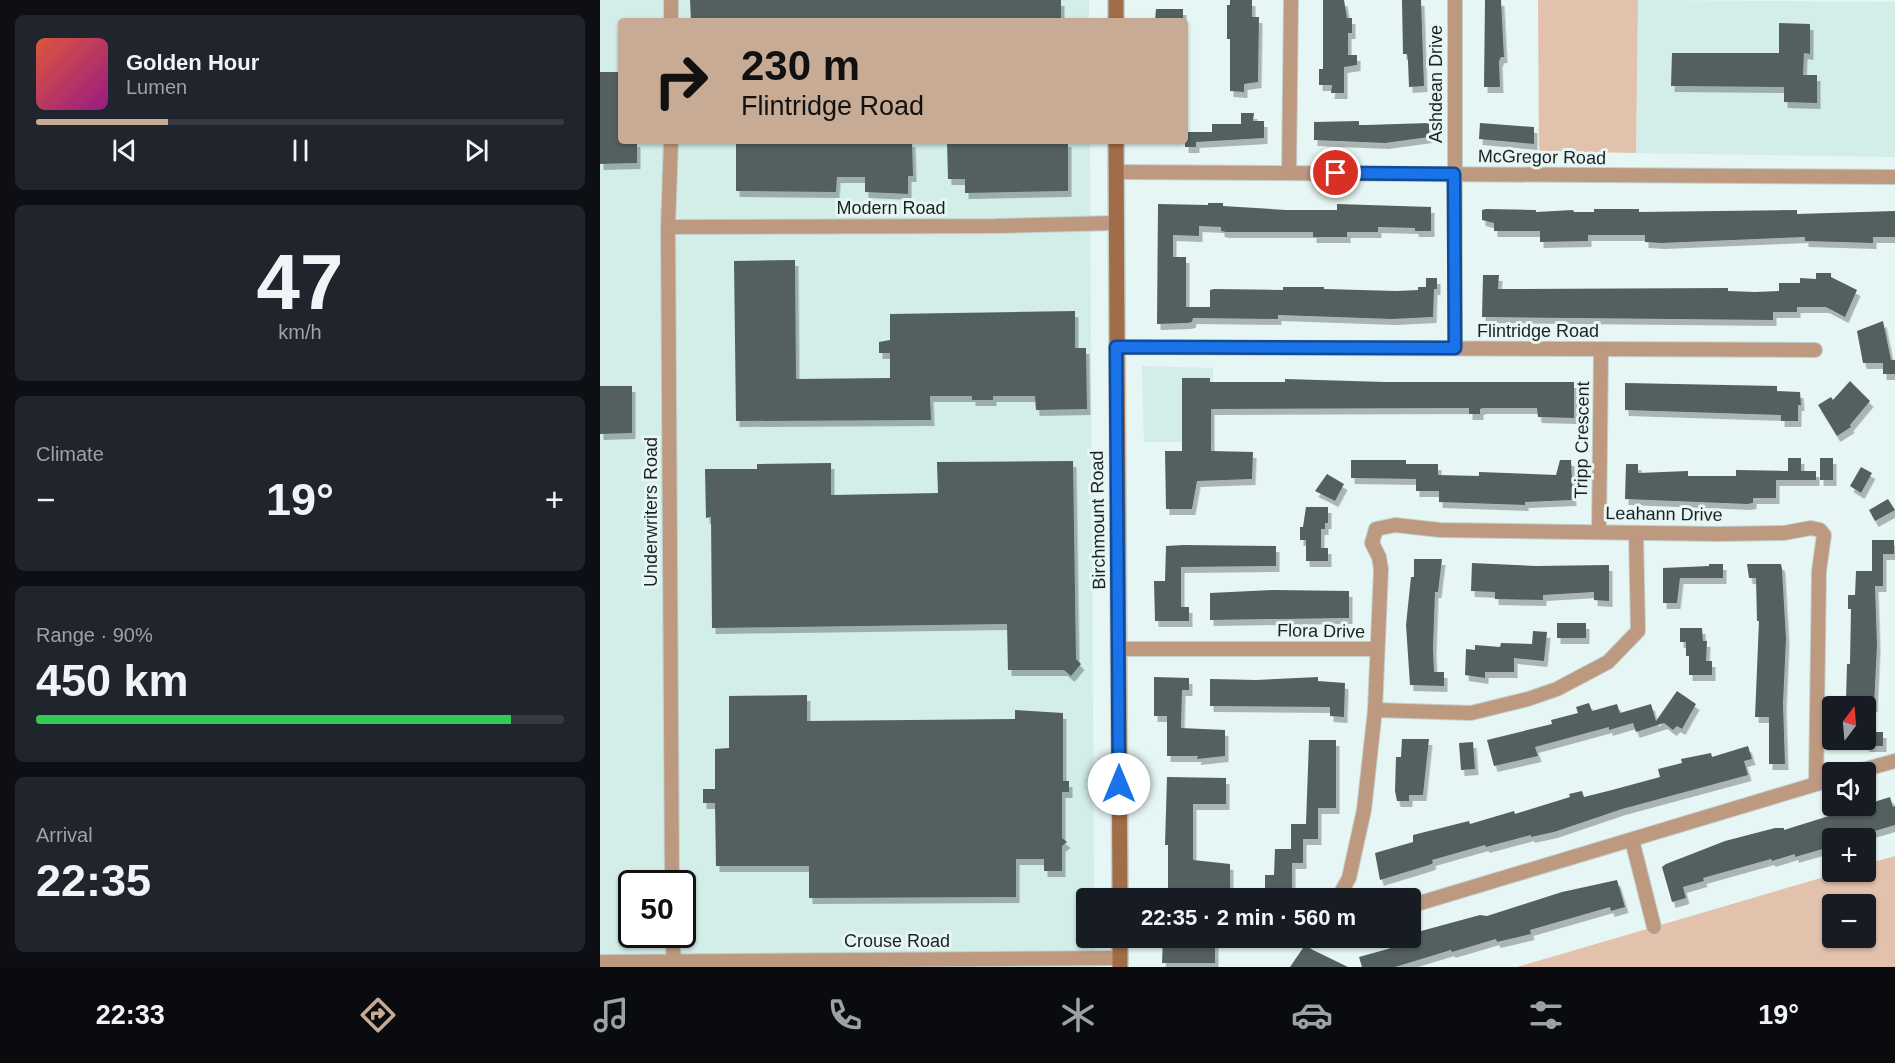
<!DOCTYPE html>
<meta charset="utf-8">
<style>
body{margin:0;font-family:Arial,sans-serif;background:#20242c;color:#f1f3f6;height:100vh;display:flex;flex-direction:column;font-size:22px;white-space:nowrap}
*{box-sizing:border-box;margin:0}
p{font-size:20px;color:#9ea1a6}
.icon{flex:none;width:33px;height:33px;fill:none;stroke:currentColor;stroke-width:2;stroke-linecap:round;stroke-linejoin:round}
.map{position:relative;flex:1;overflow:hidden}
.panel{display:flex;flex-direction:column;gap:15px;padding:15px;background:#0d0f14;width:600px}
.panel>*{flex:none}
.top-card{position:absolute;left:18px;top:18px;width:570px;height:126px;border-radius:6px;box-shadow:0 2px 4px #0004;background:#c8ab95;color:#111;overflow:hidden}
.needle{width:39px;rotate:16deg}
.buttons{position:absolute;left:1222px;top:696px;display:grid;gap:12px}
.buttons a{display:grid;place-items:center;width:54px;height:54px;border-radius:6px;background:#171b24;box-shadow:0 2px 4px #0004;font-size:30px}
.speed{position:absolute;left:18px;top:870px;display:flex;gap:12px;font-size:30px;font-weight:700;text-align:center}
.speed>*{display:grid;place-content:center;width:78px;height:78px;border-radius:50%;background:#171b24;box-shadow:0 2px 4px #0004;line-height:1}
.speed .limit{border:3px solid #111;border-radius:9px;background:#fff;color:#111}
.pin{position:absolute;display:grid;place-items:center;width:51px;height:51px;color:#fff;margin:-26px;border:3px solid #fff;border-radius:50%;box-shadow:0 2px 6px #0007}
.me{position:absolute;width:66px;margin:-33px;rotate:0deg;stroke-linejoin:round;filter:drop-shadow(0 0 4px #0008)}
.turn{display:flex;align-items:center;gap:21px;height:126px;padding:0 24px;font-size:27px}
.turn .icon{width:78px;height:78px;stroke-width:2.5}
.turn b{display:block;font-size:42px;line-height:51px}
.big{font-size:45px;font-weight:600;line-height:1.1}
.panel .widget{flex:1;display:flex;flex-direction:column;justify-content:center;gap:9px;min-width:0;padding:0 21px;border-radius:9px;background:#20242c}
.panel .dial{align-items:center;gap:0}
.dial b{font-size:78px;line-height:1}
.song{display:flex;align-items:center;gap:18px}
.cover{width:72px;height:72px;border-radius:9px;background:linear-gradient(135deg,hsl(10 70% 55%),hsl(310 70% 35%))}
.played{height:6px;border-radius:3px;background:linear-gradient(90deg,#c8ab95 25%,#363941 25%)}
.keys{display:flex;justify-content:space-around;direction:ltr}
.heat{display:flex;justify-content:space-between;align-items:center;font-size:33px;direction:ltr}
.charge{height:9px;border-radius:4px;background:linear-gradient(90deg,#34c759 90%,#363941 0)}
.trip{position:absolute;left:476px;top:888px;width:345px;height:60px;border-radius:6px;background:#171b24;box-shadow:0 2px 4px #0004;font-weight:600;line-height:60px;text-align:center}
.tab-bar{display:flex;height:96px;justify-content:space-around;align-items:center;background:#090b0e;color:#9ea1a6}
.tab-bar .icon{width:42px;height:42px}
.tab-bar .on{color:#c8ab95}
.tab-bar b{font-size:27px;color:#f1f3f6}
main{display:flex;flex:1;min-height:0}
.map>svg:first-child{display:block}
.built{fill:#d3ede9;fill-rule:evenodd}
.green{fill:#e2c2ad;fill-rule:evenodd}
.building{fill:#52605e;filter:url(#shadow)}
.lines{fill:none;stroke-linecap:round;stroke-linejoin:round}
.minor-casing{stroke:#c2d0ce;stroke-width:16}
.secondary-casing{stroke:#c2d0ce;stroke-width:18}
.minor{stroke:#bd9980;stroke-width:14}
.secondary{stroke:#a16c48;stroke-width:15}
.route-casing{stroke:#114b97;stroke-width:15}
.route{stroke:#1a73e8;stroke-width:10}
.labels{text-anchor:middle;stroke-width:6;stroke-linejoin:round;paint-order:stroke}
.street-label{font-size:18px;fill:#1c2221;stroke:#e6f6f4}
</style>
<main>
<section class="panel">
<div class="widget">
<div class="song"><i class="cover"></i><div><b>Golden Hour</b><p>Lumen</p></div></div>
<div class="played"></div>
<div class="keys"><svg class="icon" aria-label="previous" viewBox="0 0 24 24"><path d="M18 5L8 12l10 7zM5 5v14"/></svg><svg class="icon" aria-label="pause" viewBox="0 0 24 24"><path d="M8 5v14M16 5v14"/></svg><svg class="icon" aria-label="next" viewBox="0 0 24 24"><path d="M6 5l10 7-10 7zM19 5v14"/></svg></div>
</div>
<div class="widget dial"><b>47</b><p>km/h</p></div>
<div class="widget"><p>Climate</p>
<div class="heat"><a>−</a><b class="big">19°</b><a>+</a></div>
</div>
<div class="widget"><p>Range · 90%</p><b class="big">450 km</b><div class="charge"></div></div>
<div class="widget"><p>Arrival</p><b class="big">22:35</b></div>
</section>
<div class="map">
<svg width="1295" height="967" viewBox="0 0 1295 967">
<defs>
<filter id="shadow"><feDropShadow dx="3.5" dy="6" stdDeviation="0" flood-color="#0004"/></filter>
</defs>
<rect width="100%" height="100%" fill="#e6f6f4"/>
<g class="built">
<path d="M0,0H489V21H21V141H490L494,898H486V938H494L495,967H0ZM32,884H82V934H32Z"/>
<path d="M1038,0L1295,2V157L1036,153Z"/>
<path d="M542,366L613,368V442H544Z"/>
</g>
<g class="green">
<path d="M938,0H1038L1036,153L939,151Z"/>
<path d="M1295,856V967H917L1241,872H1266V864ZM1233,904H1266V938H1233Z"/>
</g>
<g class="building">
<path d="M90,0H461V21H91Z"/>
<path d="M630,0H652V17H659L658,82L644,84V92L630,91V39H627V5H630Z"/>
<path d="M723,0H744L747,18H752V33H748V55H757V65L744,67V93H731L732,85H719V69H723Z"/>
<path d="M802,0H821L824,86L809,87L808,61L807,54H803Z"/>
<path d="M885,0H901L904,57H901L899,61L900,87H884Z"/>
<path d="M556,9H583V21H555Z"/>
<path d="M1179,23L1210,24V54L1204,53L1203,75H1217V103L1184,102V87L1071,86L1072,53H1179Z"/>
<path d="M0,72H21V141H37V163L0,164Z"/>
<path d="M641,113H654L653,121H664V138L596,142V147H585V132H612V124H641Z"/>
<path d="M759,121V125H766L829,123V137L785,143L714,140V122Z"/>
<path d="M880,123L934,127V144L879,139Z"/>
<path d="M136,141H312L313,176H308V194L265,192V177H237L236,192L136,191Z"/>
<path d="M347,141H468V191L365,193V179H348Z"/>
<path d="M608,203H623V206L686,210H737V204L831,207V231H815V228L778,227V232H747V237H713V232H626L621,231V227L599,226V236L573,235V257H586V307H610V290L614,289L683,290V287H724V289L797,291L818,290V287H826V278H837V289H834L833,317L792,319L678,315V319L593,318L592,322L587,323L557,324L558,204L608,205Z"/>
<path d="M994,209H1039V212L1197,210V214L1295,211V237H1273V243L1205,241V237L1061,243L1045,242V235H988V241L940,242V231H894V223L882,220V210L886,209L936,210V212L973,210L974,212H994Z"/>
<path d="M195,260L196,379L290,378V353H279V342L290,340V314L475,311V348H486L487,409L436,410L435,396H393V400H372V396H330L331,420L136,421L134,261Z"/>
<path d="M1216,273H1231V277L1257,290L1245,317L1226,307H1197V312H1173V320L882,317L883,275H899L898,289L1128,288V291L1155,292L1179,291V283H1200V278L1216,279Z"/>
<path d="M1283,321L1291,360H1295V374H1283V363H1263L1257,331Z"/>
<path d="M582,378H610V382H685V379L785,382H974V418L938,417L937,408H883L880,409V414H869V408L611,409V451L653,452L652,479L597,481L592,509H566L565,451H582Z"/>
<path d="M1250,381L1270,401L1250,425L1251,427L1237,436L1218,405L1231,397L1233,400Z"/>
<path d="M1025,383L1177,386V391L1200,392L1201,405H1198V421H1181V415L1025,410Z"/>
<path d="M0,386H32V433L0,434Z"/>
<path d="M1188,458H1201V471H1216V480H1176V498H1153V503L1147,504L1025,499L1026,464H1038V473L1088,471V476H1136V470L1188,471Z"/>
<rect x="1220" y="458" width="13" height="22"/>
<path d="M751,460H806V464H838V475L879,476V472L956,475L960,460H971L973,500L925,502V505L839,502V491H816V479L751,478Z"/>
<path d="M473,461L476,659L481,664L471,676L464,670H408L407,624L112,628L111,517L106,518L105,469H157V464L231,463V495L338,493L337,462Z"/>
<path d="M1261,467L1272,473L1261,493L1250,486Z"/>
<path d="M727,474L744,484L735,501L715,491Z"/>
<path d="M1288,499L1295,510L1275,521L1269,510Z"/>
<path d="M706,507H728V523H725V529H721V548H728V561H706V540H700V527H703Z"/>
<path d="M1272,540H1294V554H1283V586H1275L1277,645L1274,706H1259V700H1246L1247,664H1250L1251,609H1248V595H1255L1256,571H1272Z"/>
<path d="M584,545L676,546V566L581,567V607H589V621H555L554,581H565L566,546Z"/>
<path d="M814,559H842L838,592H835L833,648L834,672H844V686L810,685L806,625L811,577H814Z"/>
<path d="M872,563L936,566L1009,565V601L994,600V592L943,595V600L895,599V592L871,591Z"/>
<path d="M1109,564H1123V578H1080L1077,603H1063V568L1109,566Z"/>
<path d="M1147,564H1181L1182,569L1186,639L1183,704L1185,764H1169V717H1155L1159,621H1157L1156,578H1149Z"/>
<path d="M674,590L749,591V618L610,620V593Z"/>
<rect x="957" y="623" width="29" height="15"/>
<path d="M1080,628H1102L1103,641H1107L1106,661H1112V675H1089V656H1086V642H1080Z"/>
<path d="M933,631L947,632L944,661L914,658V672H885V678L865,675L866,649L875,650V645L900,647L901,643L932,644Z"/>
<path d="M554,677L589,678V690H582L581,728L625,730V756L597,759L598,756H567V716H554Z"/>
<path d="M718,677V681L745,683L744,717L730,716V707L610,706V679L656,680Z"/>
<path d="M1077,691L1096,704L1082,729L1077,726L1073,730L1064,723L1036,732L1033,723L1009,730V727L935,747L938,756L894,766L887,740L952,724L951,720L978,713L976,707L989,703L992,711L1017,704L1020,713L1051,704L1056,721Z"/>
<path d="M207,695V721L415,719V710L463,713V781H469V792H462V838L467,842L462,846V871H444V859H416V897L209,898V866H116L115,803H103V789H115V749L129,748V696Z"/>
<rect x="1266" y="732" width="17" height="14"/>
<path d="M802,739H829L823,795H809V801H797L795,791L796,757H801Z"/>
<path d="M709,740H736V808H718V839H703V863H692V889H665V875H674L675,849H691V824H706Z"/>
<path d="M873,742L875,769L861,770L859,743Z"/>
<path d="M1148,746L1152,759L1144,761L1148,775L1022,809L954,832L931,837V835L886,847L885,845L832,860L833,863L829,865L780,880L775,853L813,842V835L869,821L870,824L914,811L915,814L970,797L969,794L982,791L984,797L1012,790L1060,777L1058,769L1082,763L1081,759L1111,753L1112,757Z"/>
<path d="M567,777L626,778V804H593V860L630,864V893H620V896L592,897H578V893H568V845H565Z"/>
<path d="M1290,797L1293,807L1295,806V825L1258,836L1259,838H1233V847L1223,849L1195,857V854L1172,861L1171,859L1103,878L1104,881L1083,887L1086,898L1072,902L1062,867L1066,864L1125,841L1175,828H1184V830Z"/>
<path d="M1017,880L1025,907L1011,911L1010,907L930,930L931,934L897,942L896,939L852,952L851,950L795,967H762L759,957L802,945L800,938H810V934L880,915L887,916L962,892Z"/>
<path d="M563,938H615V963H562Z"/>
<path d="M705,945L713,950L748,967H690Z"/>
</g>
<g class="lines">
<defs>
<g id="minor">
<path d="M71,0V21"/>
<path d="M855,0V348"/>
<path d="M71,141L68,227L72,884"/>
<path d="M516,172L1295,177"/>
<path d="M689,172L691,0"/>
<path d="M68,227L396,226L515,223"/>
<path d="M516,347L1215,350"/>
<path d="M999,531L1001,350"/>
<path d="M518,649H776"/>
<path d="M775,710L871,713L928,699L957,689L1008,662L1038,631L1036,533"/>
<path d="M1255,772L1295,761"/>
<path d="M1032,840L1054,927"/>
<path d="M738,898L749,878L764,810L775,710L781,569L779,557L772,543L776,529L795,525L840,530L1119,534L1184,533L1211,528L1220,530L1224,535L1219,571L1216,784"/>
<path d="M810,906L1233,779"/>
<path d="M72,934L74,960"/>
<path d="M0,962L520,958"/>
</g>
<g id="secondary">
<path d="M516,0V21"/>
<path d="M516,141L520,898"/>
<path d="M520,938V967"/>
</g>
</defs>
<use href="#minor" class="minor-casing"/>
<use href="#secondary" class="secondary-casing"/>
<use href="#minor" class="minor"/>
<use href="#secondary" class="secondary"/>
</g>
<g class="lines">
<defs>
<path id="route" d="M519,784L516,347L855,348L854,174L736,173"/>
</defs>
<use href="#route" class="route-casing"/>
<use href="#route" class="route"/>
</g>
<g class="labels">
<g class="street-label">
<text transform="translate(836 84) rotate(-90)" y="6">Ashdean Drive</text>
<text transform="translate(942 157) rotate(1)" y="6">McGregor Road</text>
<text x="291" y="214">Modern Road</text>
<text x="938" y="337">Flintridge Road</text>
<text transform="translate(982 440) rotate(-89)" y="6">Tripp Crescent</text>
<text transform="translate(51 512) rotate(-90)" y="6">Underwriters Road</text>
<text transform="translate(1064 514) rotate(1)" y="6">Leahann Drive</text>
<text transform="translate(498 520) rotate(-91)" y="6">Birchmount Road</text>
<text transform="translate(721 631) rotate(1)" y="6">Flora Drive</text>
<text x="297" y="947">Crouse Road</text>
</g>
</g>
</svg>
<div class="buttons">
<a><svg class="needle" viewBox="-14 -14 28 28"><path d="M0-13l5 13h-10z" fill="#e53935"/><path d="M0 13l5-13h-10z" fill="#9ea1a6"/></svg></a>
<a><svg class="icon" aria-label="sound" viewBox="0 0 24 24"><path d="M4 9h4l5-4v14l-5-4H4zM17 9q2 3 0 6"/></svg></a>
<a>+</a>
<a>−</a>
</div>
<div class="speed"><div class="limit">50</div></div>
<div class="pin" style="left:736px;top:173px;background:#d93025"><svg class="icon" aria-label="arrive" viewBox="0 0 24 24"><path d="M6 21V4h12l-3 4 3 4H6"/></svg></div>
<svg class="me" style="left:519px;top:784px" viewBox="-20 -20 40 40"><circle r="19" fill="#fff"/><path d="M0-13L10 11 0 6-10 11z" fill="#1a73e8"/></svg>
<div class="trip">22:35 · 2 min · 560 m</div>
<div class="top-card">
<div class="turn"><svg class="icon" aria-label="right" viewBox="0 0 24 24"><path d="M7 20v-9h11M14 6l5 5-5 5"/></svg><div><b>230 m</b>Flintridge Road</div></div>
</div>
</div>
</main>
<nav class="tab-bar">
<b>22:33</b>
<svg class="icon on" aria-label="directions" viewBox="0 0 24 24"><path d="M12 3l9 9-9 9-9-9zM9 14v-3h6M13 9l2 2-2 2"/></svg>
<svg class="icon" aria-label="music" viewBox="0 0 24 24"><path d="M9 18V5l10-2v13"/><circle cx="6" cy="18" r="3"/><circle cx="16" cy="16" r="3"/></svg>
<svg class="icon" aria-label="phone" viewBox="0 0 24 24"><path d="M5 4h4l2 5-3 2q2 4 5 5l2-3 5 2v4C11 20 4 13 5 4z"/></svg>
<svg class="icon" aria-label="climate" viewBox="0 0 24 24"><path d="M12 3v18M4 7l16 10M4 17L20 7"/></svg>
<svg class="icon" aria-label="car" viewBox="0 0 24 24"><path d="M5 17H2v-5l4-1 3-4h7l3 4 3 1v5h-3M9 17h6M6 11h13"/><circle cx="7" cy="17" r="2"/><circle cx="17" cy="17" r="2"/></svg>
<svg class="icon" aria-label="filters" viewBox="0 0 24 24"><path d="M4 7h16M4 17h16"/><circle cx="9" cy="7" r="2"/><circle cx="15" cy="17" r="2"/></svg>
<b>19°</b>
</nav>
